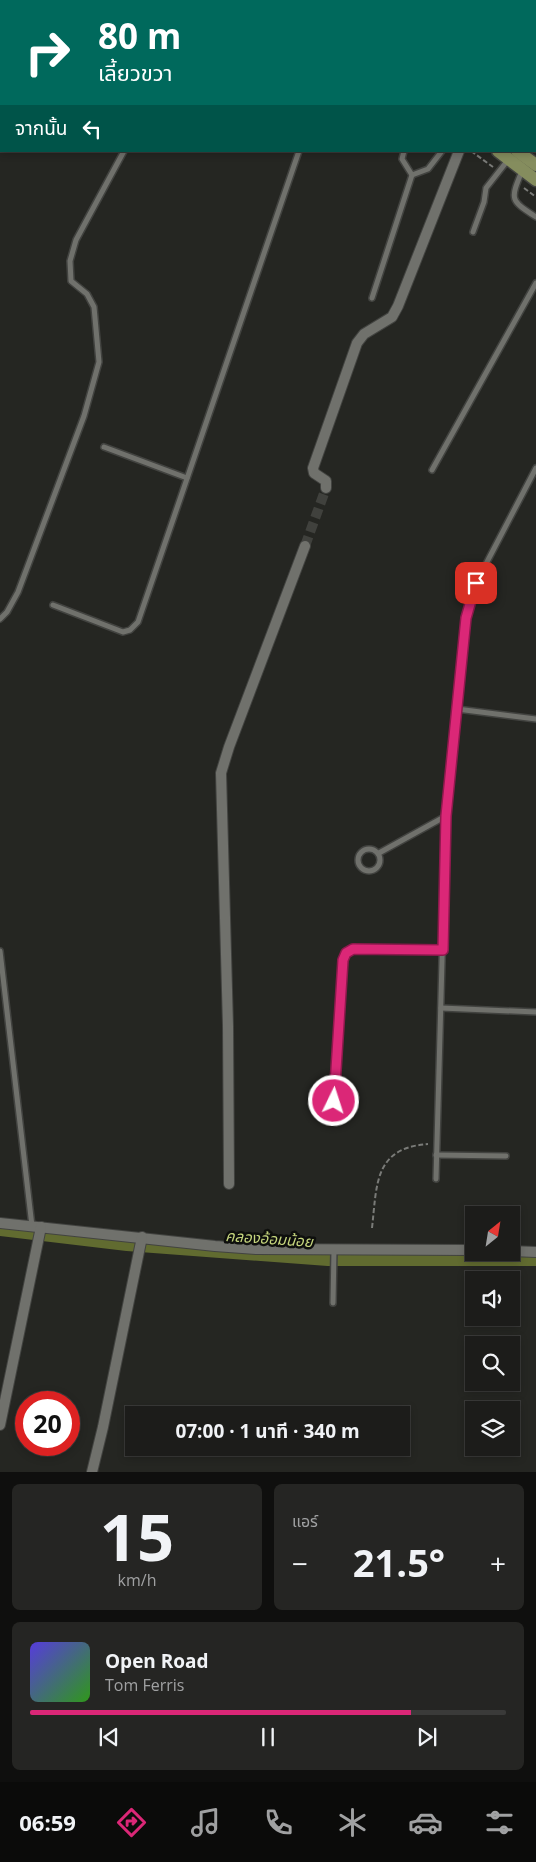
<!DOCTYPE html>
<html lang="th">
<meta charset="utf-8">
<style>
body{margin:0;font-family:"Open Sans","Noto Sans Thai",sans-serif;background:#252523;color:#f1f3f6;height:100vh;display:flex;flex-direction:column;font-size:19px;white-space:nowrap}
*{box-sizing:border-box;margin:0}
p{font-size:16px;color:#a0a1a2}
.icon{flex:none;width:28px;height:28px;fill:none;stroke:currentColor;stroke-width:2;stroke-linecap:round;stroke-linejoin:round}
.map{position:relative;height:1472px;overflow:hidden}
.sheet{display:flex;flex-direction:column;gap:12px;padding:12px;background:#0f0f0e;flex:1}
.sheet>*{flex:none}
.guide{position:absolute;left:0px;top:0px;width:536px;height:152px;box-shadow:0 2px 8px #0003,0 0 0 1px #3a3a39;background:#00695c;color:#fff;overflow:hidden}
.needle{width:32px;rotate:30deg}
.fabs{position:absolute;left:465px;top:1206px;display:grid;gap:10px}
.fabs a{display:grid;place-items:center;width:55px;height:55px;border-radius:0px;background:#1c1c1a;box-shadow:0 2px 8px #0003,0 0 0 1px #3a3a39;font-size:25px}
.speed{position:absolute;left:15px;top:1391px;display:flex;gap:10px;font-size:25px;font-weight:700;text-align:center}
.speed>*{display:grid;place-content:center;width:65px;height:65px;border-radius:50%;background:#1c1c1a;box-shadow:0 2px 8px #0003,0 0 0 1px #3a3a39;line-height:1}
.speed .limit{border:8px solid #d22;background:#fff;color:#111}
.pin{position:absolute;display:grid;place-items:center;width:42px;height:42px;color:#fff;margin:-21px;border-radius:10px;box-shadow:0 2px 8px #0006}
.me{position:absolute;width:55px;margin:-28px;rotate:4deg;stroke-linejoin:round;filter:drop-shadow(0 0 4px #0008)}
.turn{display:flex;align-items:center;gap:18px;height:105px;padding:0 15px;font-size:22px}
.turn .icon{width:65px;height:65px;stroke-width:2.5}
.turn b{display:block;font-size:35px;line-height:42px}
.then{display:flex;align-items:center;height:48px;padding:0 15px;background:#0003;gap:10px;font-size:19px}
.big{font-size:38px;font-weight:700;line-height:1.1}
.sheet .widget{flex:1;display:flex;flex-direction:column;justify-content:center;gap:8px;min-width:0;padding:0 18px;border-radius:8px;background:#252523}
.sheet .dial{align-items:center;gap:0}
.dial b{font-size:65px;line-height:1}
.song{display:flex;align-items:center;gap:15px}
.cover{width:60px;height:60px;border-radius:8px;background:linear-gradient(135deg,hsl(250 70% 55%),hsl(110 70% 35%))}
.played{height:5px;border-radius:2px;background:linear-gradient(90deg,#db2777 80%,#3a3a39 80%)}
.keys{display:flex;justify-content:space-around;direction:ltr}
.heat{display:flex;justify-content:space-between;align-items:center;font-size:28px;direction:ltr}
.sheet .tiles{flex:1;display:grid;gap:12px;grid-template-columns:1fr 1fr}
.widget:last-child{grid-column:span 2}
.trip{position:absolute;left:125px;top:1406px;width:285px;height:50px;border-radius:0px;background:#1c1c1a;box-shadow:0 2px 8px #0003,0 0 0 1px #3a3a39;font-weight:700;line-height:50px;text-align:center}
.tab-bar{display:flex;height:80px;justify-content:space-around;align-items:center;background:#0b0b0a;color:#a0a1a2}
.tab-bar .icon{width:35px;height:35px}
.tab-bar .current{color:#db2777}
.tab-bar b{font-size:22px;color:#f1f3f6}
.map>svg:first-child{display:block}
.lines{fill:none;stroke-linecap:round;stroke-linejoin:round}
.canal{stroke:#616b30;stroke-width:12}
.street-tunnel{stroke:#40413d;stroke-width:10;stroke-dasharray:10 5;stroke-linecap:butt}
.lane-casing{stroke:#424340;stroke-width:8}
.street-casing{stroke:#424340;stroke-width:12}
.primary-casing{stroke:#424340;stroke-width:15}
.path{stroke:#7a7b78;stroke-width:2;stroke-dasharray:5 2.5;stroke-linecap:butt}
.lane{stroke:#70716c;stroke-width:5}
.street{stroke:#70716c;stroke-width:10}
.primary{stroke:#858d5e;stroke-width:12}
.route-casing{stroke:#8e194d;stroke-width:12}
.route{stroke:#db2777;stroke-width:9}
.labels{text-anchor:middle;stroke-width:5;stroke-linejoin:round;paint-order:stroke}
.water-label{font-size:15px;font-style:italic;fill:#c6d67e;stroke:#0e0f0d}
</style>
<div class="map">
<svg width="536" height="1472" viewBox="0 0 536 1472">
<rect width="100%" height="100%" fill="#252622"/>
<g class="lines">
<path class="canal" d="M0,1230L127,1245L328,1260H536"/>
<path class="street-tunnel" d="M305,546L326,488"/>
<defs>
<g id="lane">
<path d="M123,1L124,0"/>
<path d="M183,1V0"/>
<path d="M522,171C510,200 510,200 536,217"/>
<path d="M412,175L428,169L442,151"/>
<path d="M473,232L484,202L486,188L508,160"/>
<path d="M372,298L412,175L402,159L404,151"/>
<path d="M104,447L187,478"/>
<path d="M432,470L536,283"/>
<path d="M53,605L123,632L130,630L138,622L299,151"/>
<path d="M0,619L7,612L18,592L84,416L99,362L94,307L87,294L71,281L70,261L76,240L124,151"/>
<path d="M457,709L536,719"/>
<circle cx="369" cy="860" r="11"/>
<path d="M379,853L446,816"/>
<path d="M0,951L32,1226"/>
<path d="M441,1008L536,1012"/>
<path d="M334,1101L343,960L346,953L353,949L443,950"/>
<path d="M436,1155L506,1156"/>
<path d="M436,1179L446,816L466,618L476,583L536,468"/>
<path d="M333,1303L334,1250"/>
</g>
<g id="street">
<path d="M43,0V1"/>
<path d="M0,49L1,50"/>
<path d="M0,137H1"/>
<path d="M326,488V481L314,473L313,468L357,343L364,334L392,317L398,306L459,151"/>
<path d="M229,1184L228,1026L221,773L229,747L305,546"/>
<path d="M0,1223L215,1246L256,1249L474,1250"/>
<path d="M511,1251L536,1252"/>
<path d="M0,1425L41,1227"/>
<path d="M92,1472L103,1427L142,1237"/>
</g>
<g id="primary">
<path d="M311,0L313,1"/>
<path d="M354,0L356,1"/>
<path d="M535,118L536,119"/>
<path d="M535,134H536"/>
<path d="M498,151L536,180"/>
<path d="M517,151L536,165"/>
</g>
</defs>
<use href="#lane" class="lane-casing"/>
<use href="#street" class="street-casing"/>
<use href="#primary" class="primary-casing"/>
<g class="path">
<path d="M261,0L262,1"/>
<path d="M267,0L269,1"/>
<path d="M471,151L493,167"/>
<path d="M524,188L536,197"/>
<path d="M372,1228C377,1184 374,1148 428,1144"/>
</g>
<use href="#lane" class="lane"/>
<use href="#street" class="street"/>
<use href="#primary" class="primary"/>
</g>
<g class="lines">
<defs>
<path id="route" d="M334,1101L343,960L346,953L353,949L443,950L446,816L466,618L476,583"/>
</defs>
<use href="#route" class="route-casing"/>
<use href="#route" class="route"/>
</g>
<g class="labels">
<g class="water-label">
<text transform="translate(269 1239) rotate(4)" y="5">คลองอ้อมน้อย</text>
</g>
</g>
</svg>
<div class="fabs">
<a><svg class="needle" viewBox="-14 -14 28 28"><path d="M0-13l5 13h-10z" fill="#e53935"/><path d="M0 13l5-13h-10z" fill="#a0a1a2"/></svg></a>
<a><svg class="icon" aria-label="sound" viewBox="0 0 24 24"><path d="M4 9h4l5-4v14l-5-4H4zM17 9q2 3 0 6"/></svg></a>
<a><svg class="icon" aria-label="search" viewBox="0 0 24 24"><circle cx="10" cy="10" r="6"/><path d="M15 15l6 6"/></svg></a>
<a><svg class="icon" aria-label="layers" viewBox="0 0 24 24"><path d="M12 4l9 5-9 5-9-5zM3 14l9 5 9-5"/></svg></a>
</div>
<div class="speed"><div class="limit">20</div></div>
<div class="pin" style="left:476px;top:583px;background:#d93025"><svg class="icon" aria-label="arrive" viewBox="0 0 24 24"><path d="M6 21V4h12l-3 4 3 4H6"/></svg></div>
<svg class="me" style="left:334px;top:1101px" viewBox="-20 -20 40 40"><circle r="17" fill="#db2777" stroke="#fff" stroke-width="3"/><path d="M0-11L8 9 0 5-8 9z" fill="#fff"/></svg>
<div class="trip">07:00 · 1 นาที · 340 m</div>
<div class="guide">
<div class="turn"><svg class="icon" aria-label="right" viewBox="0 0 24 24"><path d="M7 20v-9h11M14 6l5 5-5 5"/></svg><div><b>80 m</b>เลี้ยวขวา</div></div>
<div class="then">จากนั้น<svg class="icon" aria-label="left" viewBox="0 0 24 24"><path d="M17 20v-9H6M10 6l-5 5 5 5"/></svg></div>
</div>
</div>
<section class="sheet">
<div class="tiles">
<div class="widget dial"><b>15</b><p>km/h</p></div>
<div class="widget"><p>แอร์</p>
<div class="heat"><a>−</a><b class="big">21.5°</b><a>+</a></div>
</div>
<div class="widget">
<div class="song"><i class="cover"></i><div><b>Open Road</b><p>Tom Ferris</p></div></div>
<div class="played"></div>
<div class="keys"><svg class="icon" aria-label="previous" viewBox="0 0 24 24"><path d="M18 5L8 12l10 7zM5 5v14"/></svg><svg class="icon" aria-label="pause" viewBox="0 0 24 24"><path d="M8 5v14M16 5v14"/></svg><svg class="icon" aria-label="next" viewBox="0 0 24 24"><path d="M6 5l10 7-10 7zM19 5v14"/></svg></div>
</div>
</div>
</section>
<nav class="tab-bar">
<b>06:59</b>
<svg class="icon current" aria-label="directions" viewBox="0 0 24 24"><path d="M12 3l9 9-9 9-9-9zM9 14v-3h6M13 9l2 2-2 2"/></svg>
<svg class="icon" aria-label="music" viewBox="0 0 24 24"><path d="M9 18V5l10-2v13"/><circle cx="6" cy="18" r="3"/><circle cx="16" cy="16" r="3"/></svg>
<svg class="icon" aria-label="phone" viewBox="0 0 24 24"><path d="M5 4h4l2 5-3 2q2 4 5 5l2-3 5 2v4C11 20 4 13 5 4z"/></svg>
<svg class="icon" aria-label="climate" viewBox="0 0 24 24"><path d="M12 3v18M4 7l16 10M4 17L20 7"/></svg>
<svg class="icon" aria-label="car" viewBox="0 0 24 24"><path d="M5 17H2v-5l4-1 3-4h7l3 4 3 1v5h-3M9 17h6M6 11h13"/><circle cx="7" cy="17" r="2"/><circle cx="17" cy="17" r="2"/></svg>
<svg class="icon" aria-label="filters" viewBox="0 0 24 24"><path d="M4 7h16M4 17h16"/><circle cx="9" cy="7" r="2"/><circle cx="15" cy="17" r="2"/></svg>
</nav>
